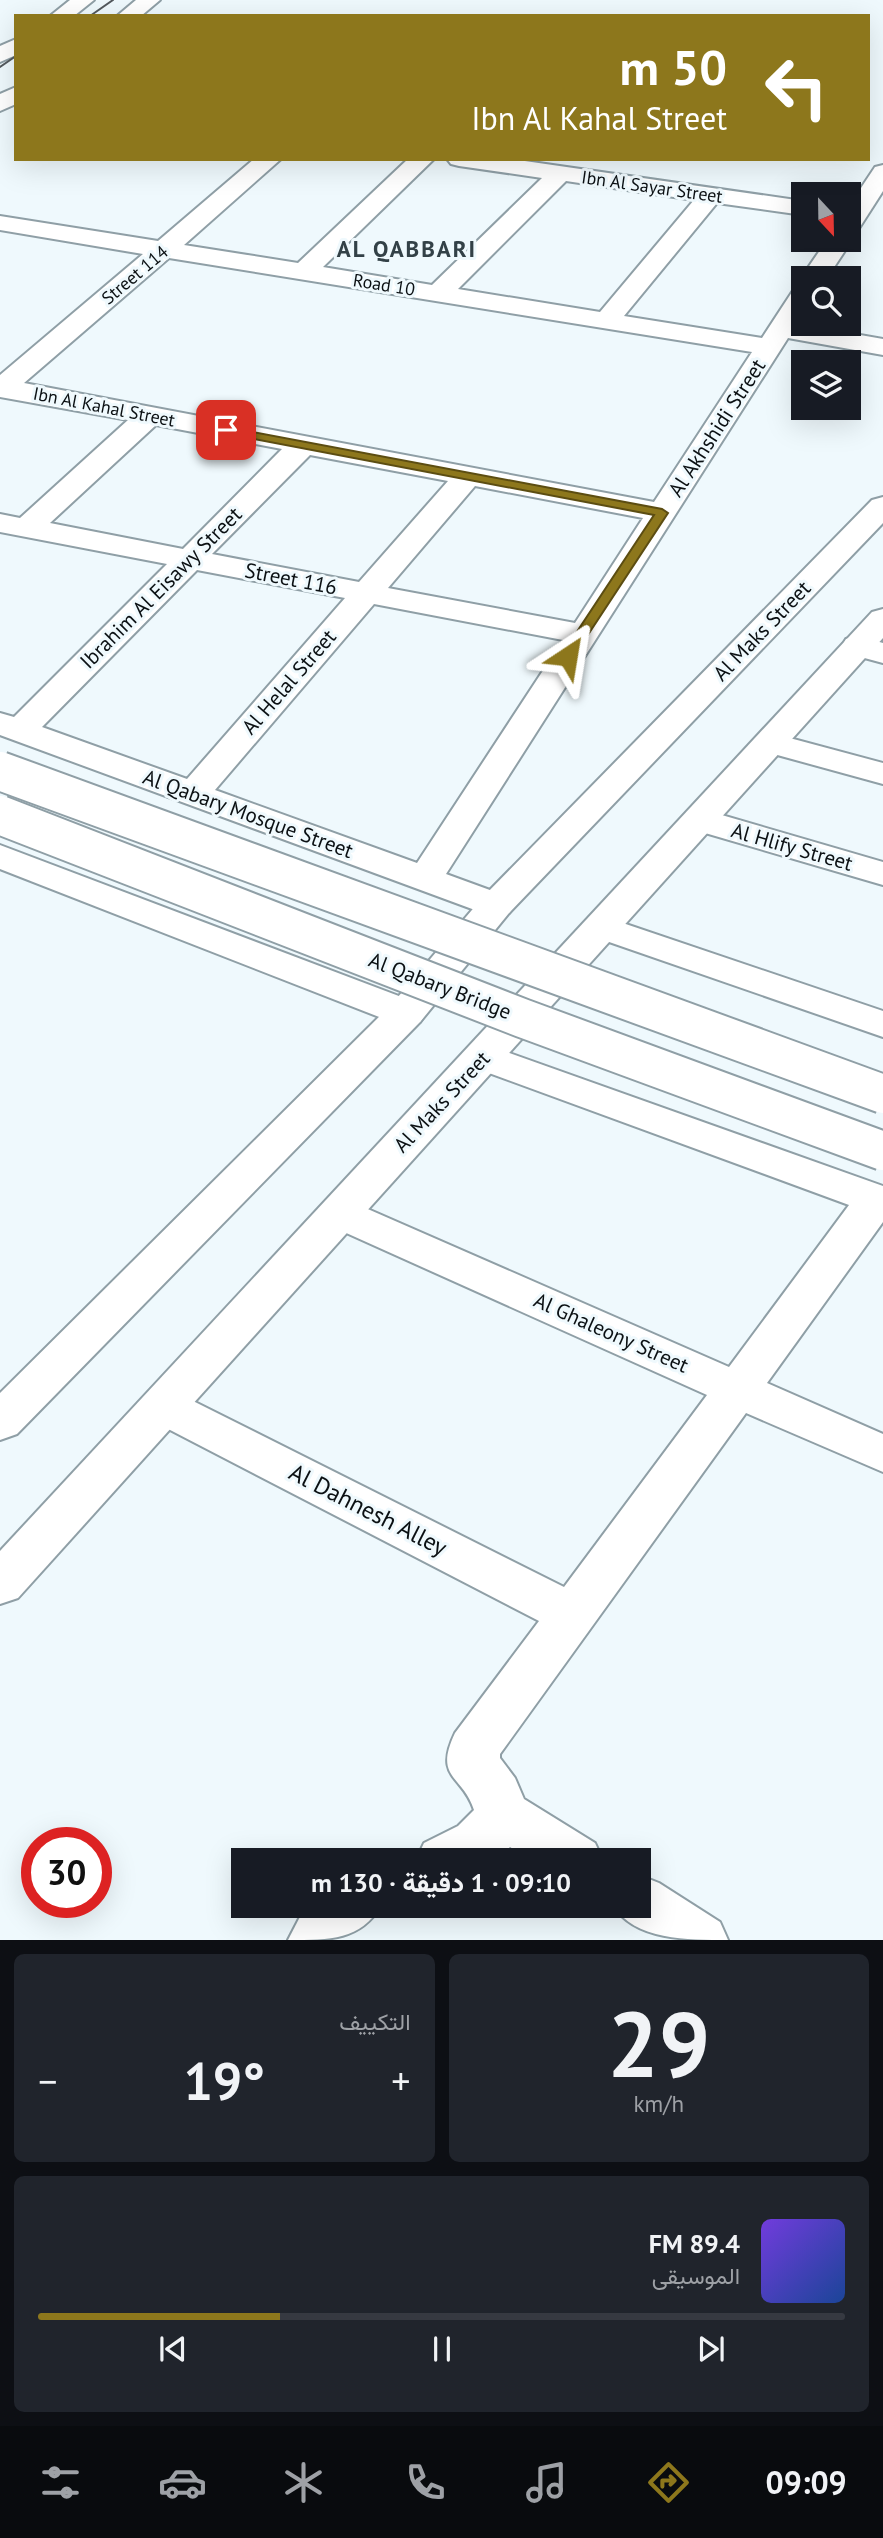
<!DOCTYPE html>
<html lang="ar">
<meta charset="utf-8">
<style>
body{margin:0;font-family:"PT Sans",Vazirmatn,sans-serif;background:#20242c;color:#f1f3f6;direction:rtl;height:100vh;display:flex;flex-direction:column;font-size:26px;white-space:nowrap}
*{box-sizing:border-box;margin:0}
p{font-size:23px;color:#9ea1a6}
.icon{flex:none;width:38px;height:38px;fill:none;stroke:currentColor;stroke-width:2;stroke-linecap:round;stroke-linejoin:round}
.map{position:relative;height:1940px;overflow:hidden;direction:ltr}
.panel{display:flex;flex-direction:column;gap:14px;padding:14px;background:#0d0f14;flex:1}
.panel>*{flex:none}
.banner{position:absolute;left:14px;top:14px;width:856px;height:147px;border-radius:0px;box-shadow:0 7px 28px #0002;direction:rtl;background:#8d771c;color:#fff;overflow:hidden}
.needle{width:46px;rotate:158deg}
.buttons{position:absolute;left:791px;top:182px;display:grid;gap:14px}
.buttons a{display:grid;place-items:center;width:70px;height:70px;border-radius:0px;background:#171b24;box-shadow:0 7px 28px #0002;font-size:35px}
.speed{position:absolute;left:21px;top:1827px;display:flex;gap:14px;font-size:35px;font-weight:700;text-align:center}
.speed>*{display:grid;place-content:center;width:91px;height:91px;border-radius:50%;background:#171b24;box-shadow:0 7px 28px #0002;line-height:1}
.speed .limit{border:10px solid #d22;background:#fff;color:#111}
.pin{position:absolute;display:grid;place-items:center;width:60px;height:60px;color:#fff;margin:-30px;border-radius:14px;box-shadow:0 4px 10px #0006}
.me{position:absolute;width:77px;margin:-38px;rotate:33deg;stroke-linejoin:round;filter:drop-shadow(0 0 5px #0008)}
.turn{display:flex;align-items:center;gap:24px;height:147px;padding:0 28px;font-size:32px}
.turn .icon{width:91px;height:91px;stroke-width:2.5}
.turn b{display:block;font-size:49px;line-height:60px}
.big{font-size:52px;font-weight:800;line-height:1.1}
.panel .card{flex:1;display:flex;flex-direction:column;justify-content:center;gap:10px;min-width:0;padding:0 24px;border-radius:10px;background:#20242c}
.panel .dial{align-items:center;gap:0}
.dial b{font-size:91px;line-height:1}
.song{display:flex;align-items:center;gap:21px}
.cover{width:84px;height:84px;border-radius:10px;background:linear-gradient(135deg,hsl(260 70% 55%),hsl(220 70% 35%))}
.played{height:7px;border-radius:4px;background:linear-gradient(90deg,#8d771c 30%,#363941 30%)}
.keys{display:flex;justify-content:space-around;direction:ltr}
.heat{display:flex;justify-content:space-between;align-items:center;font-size:38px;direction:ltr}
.panel .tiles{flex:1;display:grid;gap:14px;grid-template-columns:1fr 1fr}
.card:last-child{grid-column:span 2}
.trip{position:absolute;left:231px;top:1848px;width:420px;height:70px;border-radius:0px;background:#171b24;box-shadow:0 7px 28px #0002;font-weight:800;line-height:70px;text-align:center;direction:rtl}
.tabs{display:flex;height:112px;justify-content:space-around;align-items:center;background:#090b0e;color:#9ea1a6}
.tabs .icon{width:49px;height:49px}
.tabs .selected{color:#8d771c}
.tabs b{font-size:32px;color:#f1f3f6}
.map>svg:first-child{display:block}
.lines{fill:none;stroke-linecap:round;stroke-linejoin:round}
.minor-casing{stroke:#8f9fa6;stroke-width:4}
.major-casing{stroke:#8f9fa6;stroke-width:4}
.minor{fill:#fff;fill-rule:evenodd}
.major{fill:#fff;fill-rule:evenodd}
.tram{stroke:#53595d;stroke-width:2}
.major-bridge-casing{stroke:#8f9fa6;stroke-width:42;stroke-linecap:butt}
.major-bridge{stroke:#fff;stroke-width:38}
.route{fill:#8d771c;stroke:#5c4d12;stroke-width:2}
.labels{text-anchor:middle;stroke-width:6;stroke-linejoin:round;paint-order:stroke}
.far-street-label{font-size:18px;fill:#0b1013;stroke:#eff9fd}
.street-label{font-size:21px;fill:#0b1013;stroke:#eff9fd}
.far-district-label{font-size:23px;font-weight:bold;letter-spacing:2px;fill:#334147;stroke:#eff9fd}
.near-street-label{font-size:24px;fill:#0b1013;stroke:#eff9fd}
</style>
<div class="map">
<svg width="883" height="1940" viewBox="0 0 883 1940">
<rect width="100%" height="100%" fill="#eff9fd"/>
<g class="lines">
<defs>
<g id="minor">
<path d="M70,0H94L74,16H50Z"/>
<path d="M136,0H160L141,16H117Z"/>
<path d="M16,39V55L0,62V46Z"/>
<path d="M16,87V104L0,111V94Z"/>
<path d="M254,159H281L184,245L298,263L408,159H434L323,267L432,285L542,178L459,166L451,164L447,159H511L803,201V215L717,203L624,316L762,338L794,289L803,287V315L798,324L883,339V355L788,338L446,874L509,897L515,905L509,913L496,916L483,913L0,735V713L14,717L167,564L0,532V514L20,518L128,420L0,397V375L143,254L0,230V216L158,241ZM566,181L694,200L600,312L458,289ZM169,258L752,352L654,502L24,383ZM156,425L282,449L183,549L50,523ZM310,455L448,481L359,582L212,554ZM475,486L643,518L575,623L388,588ZM197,570L345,598L187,779L42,727ZM374,604L563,640L417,863L215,790Z"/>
<path d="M883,165V191L858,230L849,232V206L875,167Z"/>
<path d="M849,236L852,240L827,278H803V281L801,278L827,240H849Z"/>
<path d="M858,636L883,643V663L846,653L842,646L846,639Z"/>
<path d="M771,733L883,763V784L759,750L754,743L759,736Z"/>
<path d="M701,809L883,862V885L688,828L683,820L688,812Z"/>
<path d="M0,845L420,1004L426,1013L420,1022L406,1025L392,1022L0,869Z"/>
<path d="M602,916L883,1011V1037L589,935L583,927L589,919Z"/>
<path d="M484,1044L883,1186V1222L767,1383L883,1434V1472L746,1413L500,1754V1758L515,1778L524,1799L595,1843L603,1860H531L510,1847L496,1860H416L424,1843L458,1826L474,1810C463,1775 433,1779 455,1733L539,1621L147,1418L140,1406L147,1394L163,1389L179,1394L564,1587L707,1395L324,1223L318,1213L324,1203L339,1198L354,1203L729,1367L849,1205L470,1066L464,1057L470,1048Z"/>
<path d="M639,1875L659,1883L720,1922L728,1940C688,1940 634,1940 614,1906H639Z"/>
<path d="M312,1906H381C360,1940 331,1940 288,1940L302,1913Z"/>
</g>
<g id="major">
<path d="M883,497V523L509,913L420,1022L17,1434L0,1440V1393L392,1004L483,897L872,500Z"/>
<path d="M883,609V638L18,1598L0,1604V1551L872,612Z"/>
</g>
</defs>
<use href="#minor" class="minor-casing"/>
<use href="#major" class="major-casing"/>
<use href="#minor" class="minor"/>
<use href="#major" class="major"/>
<g class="tram">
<path d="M90,16L113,0"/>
<path d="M0,67L16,56"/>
</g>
<defs>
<g id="major-bridge">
<path d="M0,771L883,1094"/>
<path d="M0,815L522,1018L883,1151"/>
</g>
</defs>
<use href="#major-bridge" class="major-bridge-casing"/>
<use href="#major-bridge" class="major-bridge"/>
</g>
<path class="route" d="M226,427L662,509L668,513L574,656L568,660L561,656L654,515L222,433V428Z"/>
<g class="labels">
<g class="far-street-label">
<text transform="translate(652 187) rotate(8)" y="6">Ibn Al Sayar Street</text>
<text transform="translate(135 275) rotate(-40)" y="6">Street 114</text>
<text transform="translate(384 285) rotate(9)" y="6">Road 10</text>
<text transform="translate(104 407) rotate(11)" y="6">Ibn Al Kahal Street</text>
</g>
<g class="street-label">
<text transform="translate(717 428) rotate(-57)" y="7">Al Akhshidi Street</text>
<text transform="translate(291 579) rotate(11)" y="7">Street 116</text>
<text transform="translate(161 588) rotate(-45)" y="7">Ibrahim Al Eisawy Street</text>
<text transform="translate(762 631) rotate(-46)" y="7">Al Maks Street</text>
<text transform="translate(289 682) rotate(-49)" y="7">Al Helal Street</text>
<text transform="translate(248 814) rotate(20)" y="7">Al Qabary Mosque Street</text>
<text transform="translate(792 847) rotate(16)" y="7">Al Hlify Street</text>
<text transform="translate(440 986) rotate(21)" y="7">Al Qabary Bridge</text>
<text transform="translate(442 1102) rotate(-47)" y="7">Al Maks Street</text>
<text transform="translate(611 1333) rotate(24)" y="7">Al Ghaleony Street</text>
</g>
<g class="far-district-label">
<text x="407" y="257">AL QABBARI</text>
</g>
<g class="near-street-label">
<text transform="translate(368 1510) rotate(27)" y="8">Al Dahnesh Alley</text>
</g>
</g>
</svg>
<div class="buttons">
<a><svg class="needle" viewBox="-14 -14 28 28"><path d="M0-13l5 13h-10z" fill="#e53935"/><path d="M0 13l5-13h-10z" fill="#9ea1a6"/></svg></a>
<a><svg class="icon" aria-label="search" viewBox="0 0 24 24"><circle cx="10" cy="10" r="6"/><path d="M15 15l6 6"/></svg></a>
<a><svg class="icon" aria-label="layers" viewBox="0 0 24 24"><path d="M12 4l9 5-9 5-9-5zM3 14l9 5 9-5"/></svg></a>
</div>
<div class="speed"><div class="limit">30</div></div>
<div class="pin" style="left:226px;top:430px;background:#d93025"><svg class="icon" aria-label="arrive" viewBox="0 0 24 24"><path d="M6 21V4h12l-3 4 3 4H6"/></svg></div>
<svg class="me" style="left:568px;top:656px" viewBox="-20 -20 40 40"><path d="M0-17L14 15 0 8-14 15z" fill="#8d771c" stroke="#fff" stroke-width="4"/></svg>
<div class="trip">09:10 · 1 دقيقة · 130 m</div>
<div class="banner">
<div class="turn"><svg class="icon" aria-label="left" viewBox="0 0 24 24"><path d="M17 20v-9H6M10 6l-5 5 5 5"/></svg><div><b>50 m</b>Ibn Al Kahal Street</div></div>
</div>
</div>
<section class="panel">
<div class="tiles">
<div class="card dial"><b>29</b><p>km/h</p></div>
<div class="card"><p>التكييف</p>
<div class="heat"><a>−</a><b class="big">19°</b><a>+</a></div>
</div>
<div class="card">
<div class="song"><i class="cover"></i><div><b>89.4 FM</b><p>الموسيقى</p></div></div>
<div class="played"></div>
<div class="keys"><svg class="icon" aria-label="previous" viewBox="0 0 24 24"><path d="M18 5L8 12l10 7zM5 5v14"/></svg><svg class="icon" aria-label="pause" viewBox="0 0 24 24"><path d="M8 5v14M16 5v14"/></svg><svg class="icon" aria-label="next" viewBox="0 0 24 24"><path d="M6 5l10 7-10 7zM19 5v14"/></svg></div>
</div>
</div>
</section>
<nav class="tabs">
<b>09:09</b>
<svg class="icon selected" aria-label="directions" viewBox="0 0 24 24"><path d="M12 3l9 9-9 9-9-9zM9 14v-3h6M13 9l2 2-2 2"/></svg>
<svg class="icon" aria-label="music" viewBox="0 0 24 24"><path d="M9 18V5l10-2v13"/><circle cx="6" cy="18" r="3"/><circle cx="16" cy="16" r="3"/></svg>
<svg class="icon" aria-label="phone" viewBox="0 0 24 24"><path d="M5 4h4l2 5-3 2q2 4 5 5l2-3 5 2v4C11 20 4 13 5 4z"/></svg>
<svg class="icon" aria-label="climate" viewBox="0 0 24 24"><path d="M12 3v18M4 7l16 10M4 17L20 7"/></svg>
<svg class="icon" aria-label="car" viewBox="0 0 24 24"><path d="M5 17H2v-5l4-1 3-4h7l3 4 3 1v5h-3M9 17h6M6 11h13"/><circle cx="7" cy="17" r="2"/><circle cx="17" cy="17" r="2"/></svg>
<svg class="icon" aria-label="filters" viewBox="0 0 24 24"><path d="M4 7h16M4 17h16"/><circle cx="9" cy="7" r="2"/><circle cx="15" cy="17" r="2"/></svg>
</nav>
